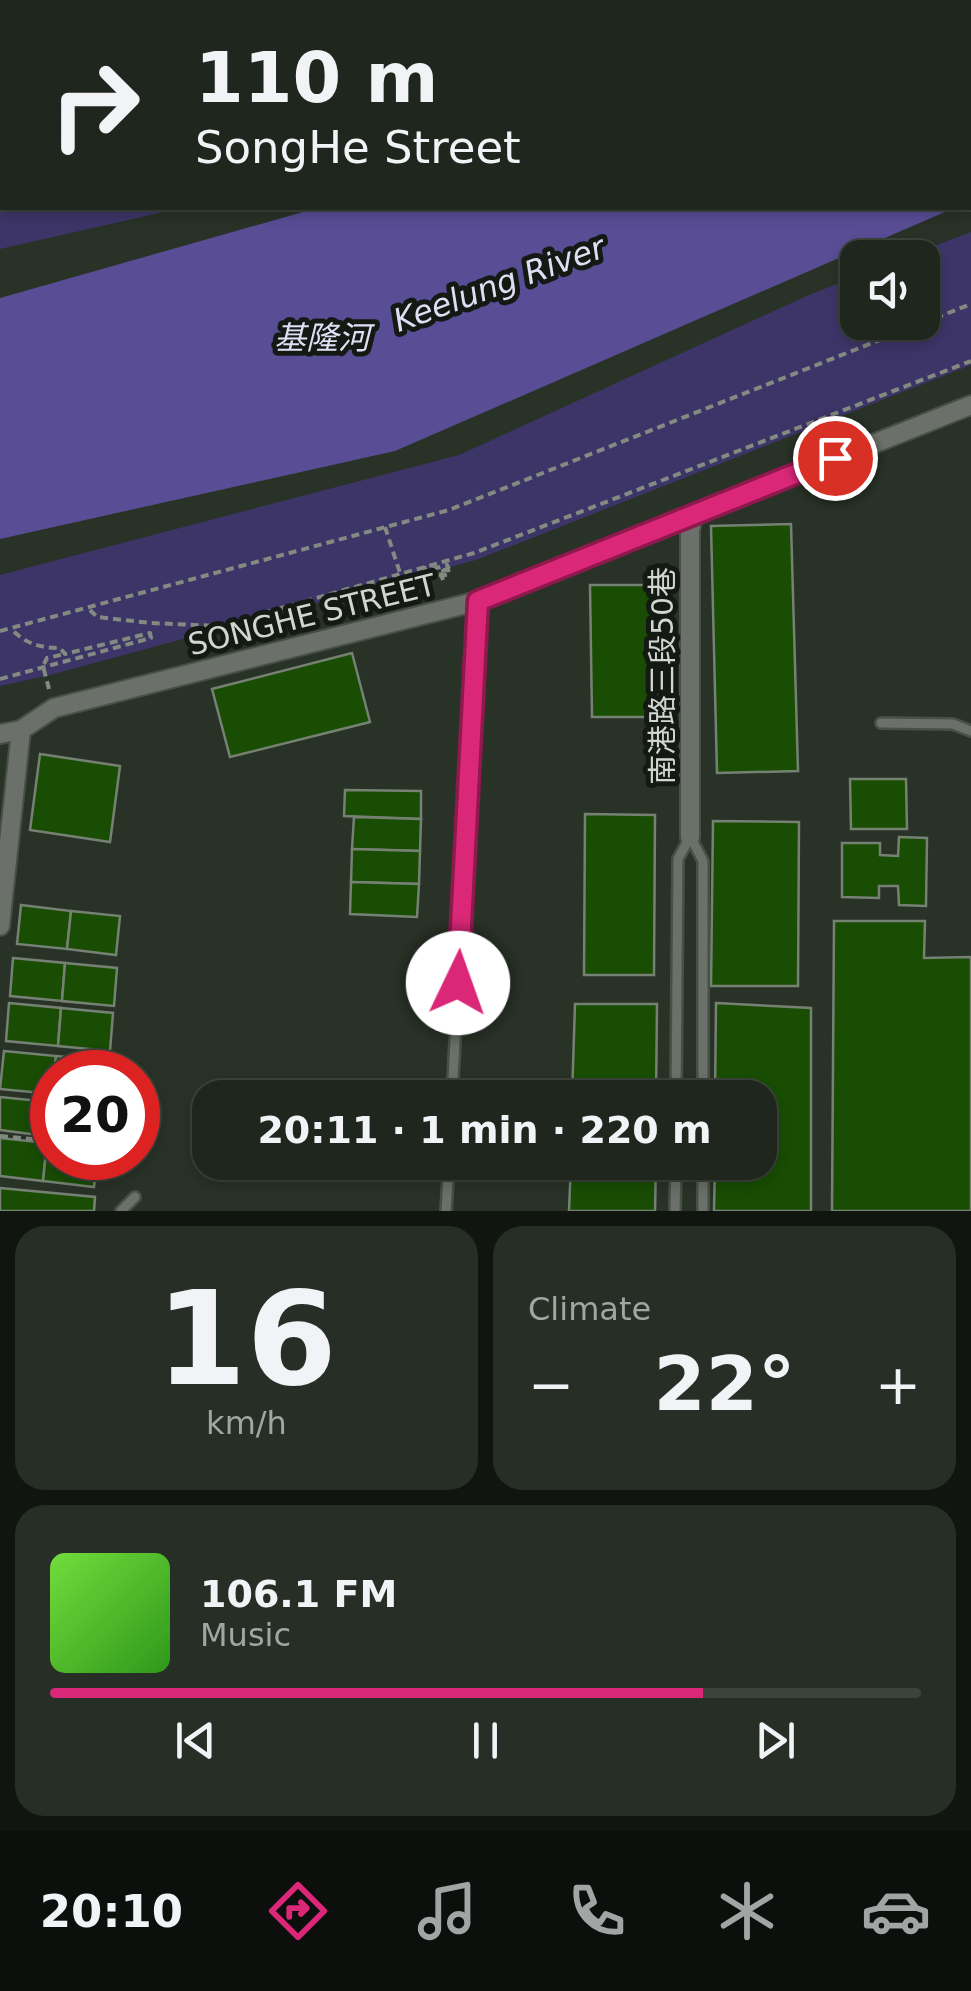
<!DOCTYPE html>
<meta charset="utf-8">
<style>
body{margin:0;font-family:"DejaVu Sans","Noto Sans TC",sans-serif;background:#272e26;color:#f1f3f6;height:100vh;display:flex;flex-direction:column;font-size:38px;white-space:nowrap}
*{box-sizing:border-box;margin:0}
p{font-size:32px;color:#a1a5a4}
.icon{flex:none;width:55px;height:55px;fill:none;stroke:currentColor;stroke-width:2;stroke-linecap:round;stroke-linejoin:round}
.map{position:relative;height:1211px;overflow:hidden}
.details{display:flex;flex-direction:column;gap:15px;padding:15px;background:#111510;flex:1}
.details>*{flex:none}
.banner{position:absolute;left:0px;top:0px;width:972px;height:210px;box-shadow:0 5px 15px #0003,0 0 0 2px #3c433b;background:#1f261d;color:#f1f3f6;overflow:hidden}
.fabs{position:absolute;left:840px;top:240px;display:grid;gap:20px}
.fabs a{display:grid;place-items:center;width:100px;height:100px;border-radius:20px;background:#1f261d;box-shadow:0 5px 15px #0003,0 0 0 2px #3c433b;font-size:50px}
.speed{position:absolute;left:30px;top:1050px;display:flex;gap:20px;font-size:50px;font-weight:700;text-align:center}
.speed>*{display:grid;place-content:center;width:130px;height:130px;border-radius:50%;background:#1f261d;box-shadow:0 5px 15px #0003,0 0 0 2px #3c433b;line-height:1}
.speed .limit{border:15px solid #d22;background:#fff;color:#111}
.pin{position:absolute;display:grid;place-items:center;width:85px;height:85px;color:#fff;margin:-42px;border:5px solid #fff;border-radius:50%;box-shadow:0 2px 10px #0007}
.me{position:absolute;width:110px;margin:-55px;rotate:3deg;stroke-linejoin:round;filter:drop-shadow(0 0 8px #0008)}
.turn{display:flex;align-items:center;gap:35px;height:210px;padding:0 30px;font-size:45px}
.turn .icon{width:130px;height:130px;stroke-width:2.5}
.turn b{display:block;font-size:70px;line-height:85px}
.big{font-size:75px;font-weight:600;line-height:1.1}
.details .tile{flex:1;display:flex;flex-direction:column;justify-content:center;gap:15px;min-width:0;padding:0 35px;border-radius:30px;background:#272e26}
.details .dial{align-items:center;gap:0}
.dial b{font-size:130px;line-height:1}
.song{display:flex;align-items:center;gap:30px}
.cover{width:120px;height:120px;border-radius:15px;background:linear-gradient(135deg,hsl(100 70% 55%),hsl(110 70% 35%))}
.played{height:10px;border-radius:5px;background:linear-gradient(90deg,#db2777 75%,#3c433b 75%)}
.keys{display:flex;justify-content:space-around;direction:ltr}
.heat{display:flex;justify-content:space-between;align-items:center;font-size:55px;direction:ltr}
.details .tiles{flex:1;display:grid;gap:15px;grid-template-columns:1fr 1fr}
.tile:last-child{grid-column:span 2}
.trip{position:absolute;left:192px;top:1080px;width:585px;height:100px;border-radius:30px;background:#1f261d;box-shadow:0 5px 15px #0003,0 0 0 2px #3c433b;font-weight:600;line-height:100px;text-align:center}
.menu{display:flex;height:160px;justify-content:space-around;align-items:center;background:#0c0f0c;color:#a1a5a4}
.menu .icon{width:70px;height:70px}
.menu .selected{color:#db2777}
.menu b{font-size:45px;color:#f1f3f6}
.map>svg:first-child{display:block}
.green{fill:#3d3568}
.water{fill:#594d95}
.building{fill:#184d03;stroke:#768174;stroke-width:2.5}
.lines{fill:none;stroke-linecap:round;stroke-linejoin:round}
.lane-casing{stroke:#475045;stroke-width:14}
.street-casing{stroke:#475045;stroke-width:22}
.path{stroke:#838a81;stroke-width:4;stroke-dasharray:8 5;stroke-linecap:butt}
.lane{stroke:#6b706a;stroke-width:9}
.street{stroke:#6b706a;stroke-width:18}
.path-bridge{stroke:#838a81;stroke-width:4;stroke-dasharray:8 5;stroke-linecap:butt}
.route-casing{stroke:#8e194d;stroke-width:25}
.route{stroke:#db2777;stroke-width:18}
.labels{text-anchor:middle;stroke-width:10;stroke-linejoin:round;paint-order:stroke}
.street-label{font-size:30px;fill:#d1d7d0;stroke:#151914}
.water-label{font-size:32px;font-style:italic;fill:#dfdef3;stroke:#151914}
</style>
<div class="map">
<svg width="971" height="1211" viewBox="0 0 971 1211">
<rect width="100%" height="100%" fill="#293227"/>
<g class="green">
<path d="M0,0H770L763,2H2V208H181L0,249Z"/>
<path d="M971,232V365L476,560L46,676L0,686V575L459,455L809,295L857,276L858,322H922V258L905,257Z"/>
</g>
<path class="water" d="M317,208H954L395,451L0,539V298Z"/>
<g class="building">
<path d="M791,524L798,771L717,773L711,526Z"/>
<path d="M590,585H663L665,717H592Z"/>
<path d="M352,653L370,722L230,757L212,689Z"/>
<path d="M40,754L120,766L110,842L30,830Z"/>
<path d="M850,779H906L907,829H851Z"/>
<path d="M345,790L421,791V819L344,816Z"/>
<path d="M585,814L655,815L654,975H584Z"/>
<path d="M354,817L421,819L420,851L352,849Z"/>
<path d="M713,821L799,822L798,986H711Z"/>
<path d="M899,837L927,838L926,906L899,905L898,886H879V898L842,897V843H880V855L898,856Z"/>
<path d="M352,849L420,851L419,884L351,882Z"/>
<path d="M351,882L419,884L417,917L350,914Z"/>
<path d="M21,905L71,911L67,949L17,944Z"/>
<path d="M71,911L120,916L116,955L67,949Z"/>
<path d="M834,921H925L924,958L971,957V1211H832Z"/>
<path d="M13,958L65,963L62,1001L10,996Z"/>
<path d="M65,963L117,968L114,1006L62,1001Z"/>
<path d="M9,1003L61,1008L58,1046L6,1041Z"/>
<path d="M716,1003L811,1008V1211H714L715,1162H760V1098H715Z"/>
<path d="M575,1004H657L656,1098H572Z"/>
<path d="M61,1008L113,1013L110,1051L58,1046Z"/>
<path d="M4,1051L56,1056L52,1094L0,1089Z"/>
<path d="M56,1056L108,1061L107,1072H54Z"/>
<path d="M0,1097L50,1102L46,1136L0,1130Z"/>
<path d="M0,1138L47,1143L43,1181L0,1176Z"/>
<path d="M47,1143L52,1144V1158H97L94,1187L43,1181Z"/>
<path d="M571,1162H656L655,1211H569Z"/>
<path d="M0,1188L95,1197L94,1211H0Z"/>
</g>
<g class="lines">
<defs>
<g id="lane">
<path d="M881,723L953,724L971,731"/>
<path d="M691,838L703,861V1098"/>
<path d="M452,1098L478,601"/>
<path d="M676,1098L678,859L690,837"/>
<path d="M703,1162V1211"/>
<path d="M121,1211L135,1197"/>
<path d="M446,1211L449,1162"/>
<path d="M675,1211L676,1162"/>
</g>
<g id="street">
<path d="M0,734L21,730L54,708L478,601L971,405"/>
<path d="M690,837V531L693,515"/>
<path d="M0,926L21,730"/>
</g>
</defs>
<use href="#lane" class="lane-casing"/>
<use href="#street" class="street-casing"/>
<g class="path">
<path d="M133,0L134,2"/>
<path d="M567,0L568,2"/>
<path d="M611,2L617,0"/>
<path d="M0,203H2"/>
<path d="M385,527L400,573"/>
<path d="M424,566L425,571L447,565L449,569"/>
<path d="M443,580L440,571L448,569L449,574"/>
<path d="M90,610L97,617L151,623L218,626L474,553L971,361"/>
<path d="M0,631L449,510L971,304"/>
<path d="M0,679L151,638L150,633L65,654L60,648C40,648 27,644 12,630"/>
<path d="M49,689L43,666L47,658L65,654"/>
<path d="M0,1136L52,1141"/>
</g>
<use href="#lane" class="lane"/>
<use href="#street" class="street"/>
<path class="path-bridge" d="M449,569L439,572L441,576L449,574"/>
</g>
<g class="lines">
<defs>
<path id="route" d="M458,983L478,601L835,458"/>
</defs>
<use href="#route" class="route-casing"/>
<use href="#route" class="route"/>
</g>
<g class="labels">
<g class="street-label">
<text transform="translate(312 615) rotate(-14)" y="10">SONGHE STREET</text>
<text transform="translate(663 676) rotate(-90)" y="10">南港路三段50巷</text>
</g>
<g class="water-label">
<text transform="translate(499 284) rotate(-20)" y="11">Keelung River</text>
<text x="322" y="349">基隆河</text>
</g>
</g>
</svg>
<div class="fabs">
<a><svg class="icon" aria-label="sound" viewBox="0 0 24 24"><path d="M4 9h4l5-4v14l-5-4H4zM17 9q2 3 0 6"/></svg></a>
</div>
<div class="speed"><div class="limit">20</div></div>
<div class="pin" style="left:835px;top:458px;background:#d93025"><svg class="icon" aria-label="arrive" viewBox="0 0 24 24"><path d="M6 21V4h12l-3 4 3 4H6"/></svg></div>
<svg class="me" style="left:458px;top:983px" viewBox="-20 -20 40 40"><circle r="19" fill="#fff"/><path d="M0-13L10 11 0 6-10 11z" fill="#db2777"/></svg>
<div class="trip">20:11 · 1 min · 220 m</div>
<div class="banner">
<div class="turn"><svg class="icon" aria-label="right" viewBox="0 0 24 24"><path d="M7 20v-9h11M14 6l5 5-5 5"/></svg><div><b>110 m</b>SongHe Street</div></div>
</div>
</div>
<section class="details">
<div class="tiles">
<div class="tile dial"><b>16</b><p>km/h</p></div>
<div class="tile"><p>Climate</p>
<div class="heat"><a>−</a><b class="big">22°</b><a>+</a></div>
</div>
<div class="tile">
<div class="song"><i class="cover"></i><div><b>106.1 FM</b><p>Music</p></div></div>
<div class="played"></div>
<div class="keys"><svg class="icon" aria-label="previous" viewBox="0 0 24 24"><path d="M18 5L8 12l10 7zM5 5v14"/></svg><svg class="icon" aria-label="pause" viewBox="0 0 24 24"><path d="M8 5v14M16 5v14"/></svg><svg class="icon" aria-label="next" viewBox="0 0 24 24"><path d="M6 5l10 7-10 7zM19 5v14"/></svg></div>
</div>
</div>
</section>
<nav class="menu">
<b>20:10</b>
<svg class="icon selected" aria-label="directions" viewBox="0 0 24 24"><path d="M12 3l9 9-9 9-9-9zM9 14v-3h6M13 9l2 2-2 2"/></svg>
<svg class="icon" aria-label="music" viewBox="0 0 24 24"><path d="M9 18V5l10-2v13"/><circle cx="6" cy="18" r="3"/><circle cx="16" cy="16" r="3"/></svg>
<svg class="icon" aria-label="phone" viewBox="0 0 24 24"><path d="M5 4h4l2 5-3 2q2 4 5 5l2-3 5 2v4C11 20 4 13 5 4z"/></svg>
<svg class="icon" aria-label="climate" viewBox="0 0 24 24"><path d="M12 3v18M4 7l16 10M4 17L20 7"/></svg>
<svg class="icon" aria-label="car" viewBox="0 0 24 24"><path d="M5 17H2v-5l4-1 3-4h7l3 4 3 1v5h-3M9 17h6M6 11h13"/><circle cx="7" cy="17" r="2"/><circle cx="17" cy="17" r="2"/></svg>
</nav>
